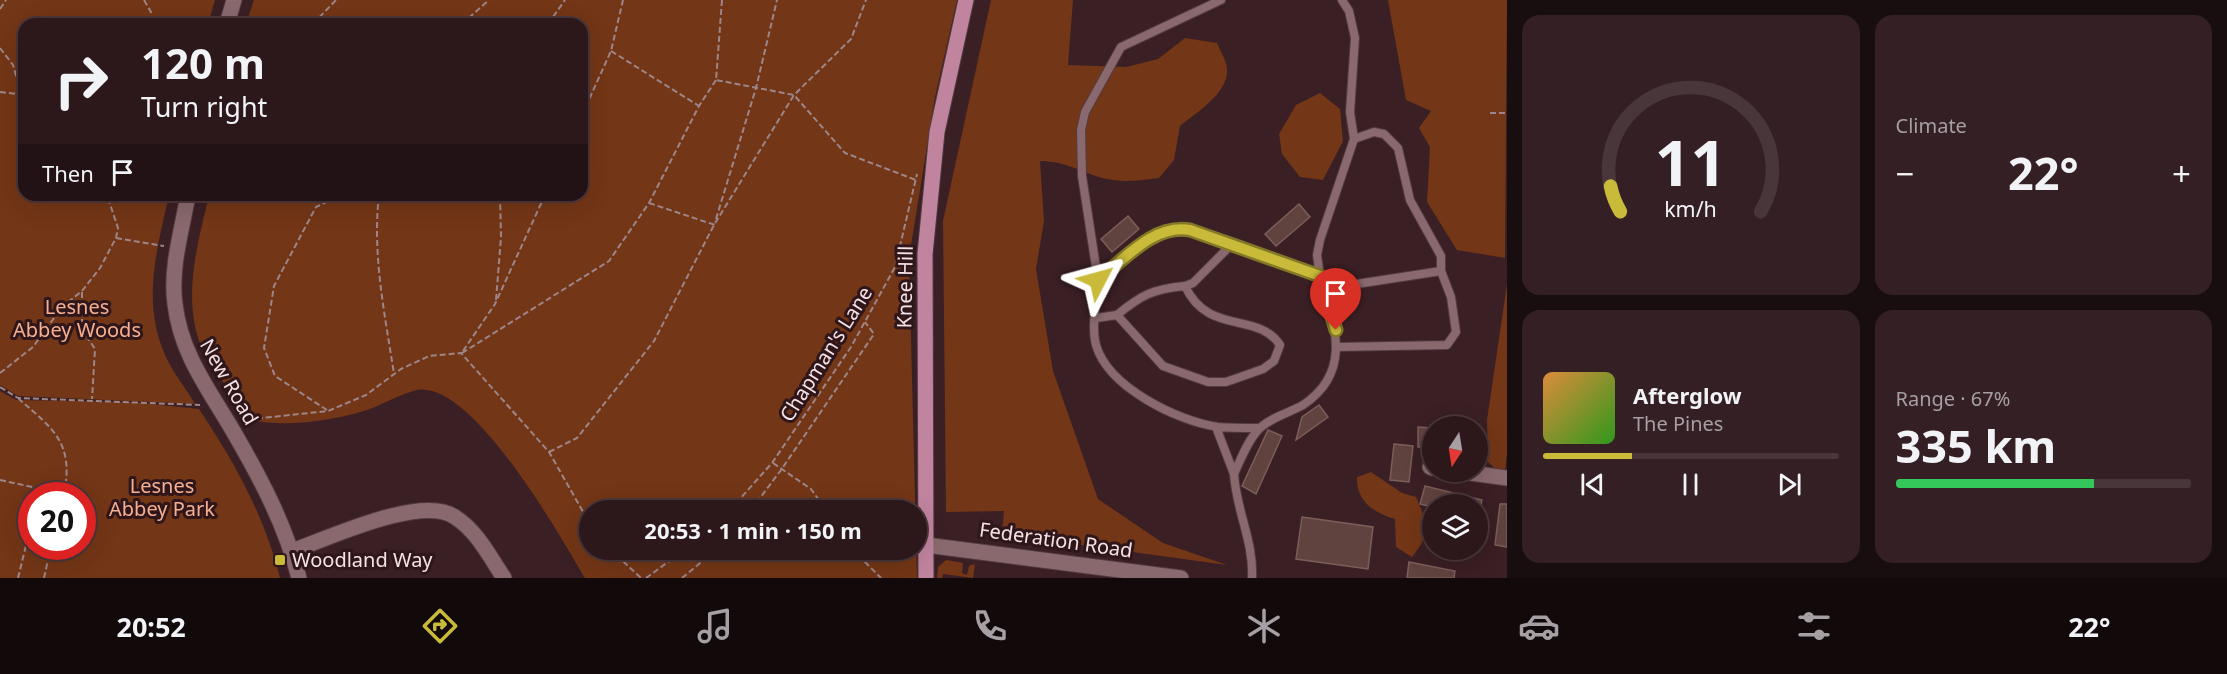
<!DOCTYPE html>
<meta charset="utf-8">
<style>
body{margin:0;font-family:"Noto Sans",sans-serif;background:#342024;color:#f1f3f6;height:100vh;display:flex;flex-direction:column;font-size:22px;white-space:nowrap}
*{box-sizing:border-box;margin:0}
p{font-size:20px;color:#a69fa3}
.icon{flex:none;width:33px;height:33px;fill:none;stroke:currentColor;stroke-width:2;stroke-linecap:round;stroke-linejoin:round}
.map{position:relative;flex:1;overflow:hidden}
.panel{display:flex;flex-direction:column;gap:15px;padding:15px;background:#180d0f;width:720px}
.panel>*{flex:none}
.hud{position:absolute;left:18px;top:18px;width:570px;height:183px;border-radius:18px;box-shadow:0 6px 24px #0002,0 0 0 2px #48363a;background:#2c171b;color:#f1f3f6;overflow:hidden}
.needle{width:39px;rotate:192deg}
.buttons{position:absolute;left:1422px;top:416px;display:grid;gap:12px}
.buttons a{display:grid;place-items:center;width:66px;height:66px;border-radius:50%;background:#2c171b;box-shadow:0 6px 24px #0002,0 0 0 2px #48363a;font-size:30px}
.speed{position:absolute;left:18px;top:482px;display:flex;gap:12px;font-size:30px;font-weight:700;text-align:center}
.speed>*{display:grid;place-content:center;width:78px;height:78px;border-radius:50%;background:#2c171b;box-shadow:0 6px 24px #0002,0 0 0 2px #48363a;line-height:1}
.speed .limit{border:9px solid #d22;background:#fff;color:#111}
.pin{position:absolute;display:grid;place-items:center;width:51px;height:51px;color:#fff;margin:-62px -26px;border-radius:50% 50% 50% 0;rotate:-45deg;box-shadow:0 0 6px #0007}
.pin .icon{rotate:45deg}
.me{position:absolute;width:66px;margin:-33px;rotate:51deg;stroke-linejoin:round;filter:drop-shadow(0 0 4px #0008)}
.turn{display:flex;align-items:center;gap:21px;height:126px;padding:0 24px;font-size:27px}
.turn .icon{width:78px;height:78px;stroke-width:2.5}
.turn b{display:block;font-size:42px;line-height:51px}
.then{display:flex;align-items:center;height:57px;padding:0 24px;background:#0003;gap:12px;font-size:22px}
.big{font-size:45px;font-weight:700;line-height:1.1}
.panel .card{flex:1;display:flex;flex-direction:column;justify-content:center;gap:9px;min-width:0;padding:0 21px;border-radius:18px;background:#342024}
.panel .dial{align-items:center;gap:0}
.dial svg{height:156px;overflow:visible;fill:none;stroke:#48363a;stroke-width:7;stroke-linecap:round;text-anchor:middle}
.dial text{fill:#f1f3f6;stroke:none}
.song{display:flex;align-items:center;gap:18px}
.cover{width:72px;height:72px;border-radius:9px;background:linear-gradient(135deg,hsl(30 70% 55%),hsl(110 70% 35%))}
.played{height:6px;border-radius:3px;background:linear-gradient(90deg,#c9ba3a 30%,#48363a 30%)}
.keys{display:flex;justify-content:space-around;direction:ltr}
.heat{display:flex;justify-content:space-between;align-items:center;font-size:33px;direction:ltr}
.charge{height:9px;border-radius:4px;background:linear-gradient(90deg,#34c759 67%,#48363a 0)}
.panel .tiles{flex:1;display:grid;gap:15px;grid-template-columns:repeat(2,1fr)}
.trip{position:absolute;left:579px;top:500px;width:348px;height:60px;border-radius:30px;background:#2c171b;box-shadow:0 6px 24px #0002,0 0 0 2px #48363a;font-weight:700;line-height:60px;text-align:center}
.dock{display:flex;height:96px;justify-content:space-around;align-items:center;background:#12090b;color:#a69fa3}
.dock .icon{width:42px;height:42px}
.dock .current{color:#c9ba3a}
.dock b{font-size:27px;color:#f1f3f6}
main{display:flex;flex:1;min-height:0}
.map>svg:first-child{display:block}
.green{fill:#733616;fill-rule:evenodd}
.building{fill:#60433f;stroke:#7d5d59;stroke-width:1.5}
.lines{fill:none;stroke-linecap:round;stroke-linejoin:round}
.lane-casing{stroke:#533c42;stroke-width:10}
.street-casing{stroke:#533c42;stroke-width:17}
.primary-casing{stroke:#533c42;stroke-width:17}
.path{stroke:#9d868a;stroke-width:2;stroke-dasharray:6 3;stroke-linecap:butt}
.lane{stroke:#89696e;stroke-width:8}
.street{stroke:#89696e;stroke-width:15}
.primary{stroke:#c1849e;stroke-width:15}
.route-casing{stroke:#837926;stroke-width:15}
.route{stroke:#c9ba3a;stroke-width:10}
.poi-dot{fill:#c9ba3a;stroke:#2f161b;stroke-width:2}
.labels{text-anchor:middle;stroke-width:6;stroke-linejoin:round;paint-order:stroke}
.street-label{font-size:20px;fill:#f5e2e5;stroke:#2f161b}
.park-label{font-size:20px;fill:#f6b090;stroke:#2f161b}
.poi-label{font-size:20px;fill:#f5e2e5;stroke:#2f161b;text-anchor:start}
</style>
<main>
<div class="map">
<svg width="1507" height="578" viewBox="0 0 1507 578">
<rect width="100%" height="100%" fill="#3a1f24"/>
<g class="green">
<path d="M0,0H215L208,24H24V195H169C157,249 141,303 166,357C173,373 186,388 195,404L18,396L0,385Z"/>
<path d="M254,0H957L935,97L909,258L917,578H585C560,536 472,380 417,390C401,394 385,403 370,409C338,420 280,429 248,419C236,399 206,360 199,341C183,292 198,243 209,195H582V24H246ZM590,510H916V549H590Z"/>
<path d="M991,0H1073L1068,65L1126,67L1158,59L1185,38L1217,43C1220,51 1227,61 1227,69C1229,93 1196,113 1180,126L1174,160L1159,178C1138,181 1119,183 1099,177C1076,170 1064,161 1040,161L1044,221L1036,269L1053,371L1098,499L1163,543L1227,565L1002,534L1004,511L946,512L943,221Z"/>
<path d="M1388,0H1507L1505,258L1457,250L1427,202L1430,147L1419,128L1431,111L1406,100Z"/>
<path d="M1320,93L1340,109L1343,141L1323,180L1300,177L1282,154L1279,134L1296,105Z"/>
<path d="M1507,284V454L1505,471L1497,470L1488,462L1487,420Z"/>
<path d="M0,391L16,400L132,402L199,409C234,461 265,517 280,578H0ZM32,495H82V546H32Z"/>
<path d="M1371,472L1402,493L1416,497C1428,526 1432,531 1412,557L1396,547L1395,519C1374,513 1356,501 1357,477Z"/>
<path d="M946,560L963,563L962,573L967,575L969,566L975,564L973,578L943,574L942,578H937L938,567Z"/>
</g>
<g class="building">
<path d="M1299,204L1310,217L1276,246L1265,234Z"/>
<path d="M1128,216L1139,229L1112,252L1101,239Z"/>
<path d="M1319,405L1328,417L1296,440L1302,417Z"/>
<path d="M1418,427L1432,428V447H1418Z"/>
<path d="M1268,430L1282,436L1256,494L1242,486Z"/>
<path d="M1394,444L1413,446L1409,482L1390,480Z"/>
<path d="M1425,486L1482,500L1481,504H1432V507L1420,504Z"/>
<path d="M1500,504H1507V547L1495,545Z"/>
<path d="M1302,517L1373,527L1368,569L1296,559Z"/>
<path d="M1409,562L1455,571L1454,578H1407Z"/>
</g>
<g class="lines">
<defs>
<g id="lane">
<path d="M1320,276L1317,255L1320,240L1354,139L1350,112L1355,38L1349,11L1342,0"/>
<path d="M1098,280L1082,176L1081,130L1085,112L1121,47L1221,0"/>
<path d="M1324,289L1441,271"/>
<path d="M1117,315C1141,295 1153,289 1185,286"/>
<path d="M1096,318L1117,315L1163,366L1208,382H1226L1263,369L1274,361L1280,345C1258,311 1208,336 1185,286L1193,283L1233,243"/>
<path d="M1336,347L1447,345L1456,332L1451,297L1441,271V256L1410,200L1398,148L1384,134L1374,132L1354,139"/>
<path d="M1216,427L1234,474C1241,459 1247,442 1258,430C1269,418 1289,413 1303,405C1354,371 1334,323 1320,276C1288,264 1195,221 1165,231C1141,238 1118,264 1098,280C1097,299 1091,326 1096,345C1108,387 1177,421 1218,427C1231,428 1246,428 1259,428"/>
<path d="M1234,474C1236,510 1254,542 1252,578"/>
</g>
<g id="street">
<path d="M227,24L234,0"/>
<path d="M188,195C182,230 170,268 175,304C181,356 211,392 236,436C262,481 286,527 299,578"/>
<path d="M1430,467L1432,468"/>
<path d="M1457,471L1507,478"/>
<path d="M926,545L1181,578"/>
<path d="M292,551C329,538 422,494 455,517C477,531 490,557 504,578"/>
</g>
<path id="primary" d="M926,578L925,254L937,132L966,0"/>
</defs>
<use href="#lane" class="lane-casing"/>
<use href="#street" class="street-casing"/>
<use href="#primary" class="primary-casing"/>
<g class="path">
<path d="M144,0L151,12L149,24"/>
<path d="M722,0L716,80L794,95L845,153L916,180"/>
<path d="M0,9L6,0"/>
<path d="M313,24L336,0"/>
<path d="M462,24L489,0"/>
<path d="M548,24L565,0"/>
<path d="M0,48L13,65L22,96"/>
<path d="M611,51L699,106"/>
<path d="M0,92L24,95"/>
<path d="M1490,113H1507"/>
<path d="M582,115L611,51L623,0"/>
<path d="M379,195C372,255 385,315 394,374"/>
<path d="M649,203L715,225"/>
<path d="M716,219L756,88L777,0"/>
<path d="M116,238L164,246"/>
<path d="M82,292V329L95,349L92,399"/>
<path d="M496,300L501,237L500,195"/>
<path d="M463,351L495,304L545,195"/>
<path d="M462,353L609,261L649,203L699,106L716,80"/>
<path d="M0,373L33,347L62,307L82,291L100,268L116,238L118,228L107,195"/>
<path d="M0,387L18,398L200,405"/>
<path d="M18,398C54,430 74,442 64,495"/>
<path d="M327,410L275,376L264,348L274,286L316,207L341,195"/>
<path d="M239,415L262,418L328,411L366,395L401,369L429,356L461,353L549,452L590,524"/>
<path d="M549,452L577,438L654,341L714,225L794,95L851,39L866,0"/>
<path d="M773,463L811,489L826,510"/>
<path d="M0,480L64,494"/>
<path d="M37,495L39,489"/>
<path d="M730,510L772,463L851,347L895,267L917,174"/>
<path d="M751,510L781,470L874,334L865,322"/>
<path d="M610,549L641,578"/>
<path d="M852,549L881,578"/>
<path d="M18,578L32,521"/>
<path d="M44,578L51,546"/>
<path d="M646,578L686,549"/>
<path d="M682,578L717,549"/>
</g>
<use href="#lane" class="lane"/>
<use href="#street" class="street"/>
<use href="#primary" class="primary"/>
</g>
<g class="lines">
<defs>
<path id="route" d="M1098,280C1125,259 1153,224 1190,230L1320,276L1336,330"/>
</defs>
<use href="#route" class="route-casing"/>
<use href="#route" class="route"/>
</g>
<rect class="poi-dot" x="274" y="554" width="12" height="12" rx="3"/>
<g class="labels">
<g class="street-label">
<text transform="translate(905 287) rotate(-89)" y="7">Knee Hill</text>
<text transform="translate(826 354) rotate(-58)" y="7">Chapman's Lane</text>
<text transform="translate(229 382) rotate(60)" y="7">New Road</text>
<text transform="translate(1056 540) rotate(8)" y="7">Federation Road</text>
</g>
<g class="park-label">
<text x="77" y="314">Lesnes<tspan x="77" dy="23">Abbey Woods</tspan></text>
<text x="162" y="493">Lesnes<tspan x="162" dy="23">Abbey Park</tspan></text>
</g>
<g class="poi-label">
<text x="292" y="567">Woodland Way</text>
</g>
</g>
</svg>
<div class="buttons">
<a><svg class="needle" viewBox="-14 -14 28 28"><path d="M0-13l5 13h-10z" fill="#e53935"/><path d="M0 13l5-13h-10z" fill="#a69fa3"/></svg></a>
<a><svg class="icon" aria-label="layers" viewBox="0 0 24 24"><path d="M12 4l9 5-9 5-9-5zM3 14l9 5 9-5"/></svg></a>
</div>
<div class="speed"><div class="limit">20</div></div>
<div class="pin" style="left:1336px;top:330px;background:#d93025"><svg class="icon" aria-label="arrive" viewBox="0 0 24 24"><path d="M6 21V4h12l-3 4 3 4H6"/></svg></div>
<svg class="me" style="left:1098px;top:280px" viewBox="-20 -20 40 40"><path d="M0-17L14 15 0 8-14 15z" fill="#c9ba3a" stroke="#fff" stroke-width="4"/></svg>
<div class="trip">20:53 · 1 min · 150 m</div>
<div class="hud">
<div class="turn"><svg class="icon" aria-label="right" viewBox="0 0 24 24"><path d="M7 20v-9h11M14 6l5 5-5 5"/></svg><div><b>120 m</b>Turn right</div></div>
<div class="then">Then<svg class="icon" aria-label="arrive" viewBox="0 0 24 24"><path d="M6 21V4h12l-3 4 3 4H6"/></svg></div>
</div>
</div>
<section class="panel">
<div class="tiles">
<div class="card dial"><svg viewBox="0 0 100 80">
<path d="M14 69A42 42 0 1 1 86 69"/>
<path d="M14 69A42 42 0 0 1 9 56" stroke="#c9ba3a"/>
<text x="50" y="56" font-size="32" font-weight="700">11</text>
<text x="50" y="72" font-size="11">km/h</text>
</svg></div>
<div class="card"><p>Climate</p>
<div class="heat"><a>−</a><b class="big">22°</b><a>+</a></div>
</div>
<div class="card">
<div class="song"><i class="cover"></i><div><b>Afterglow</b><p>The Pines</p></div></div>
<div class="played"></div>
<div class="keys"><svg class="icon" aria-label="previous" viewBox="0 0 24 24"><path d="M18 5L8 12l10 7zM5 5v14"/></svg><svg class="icon" aria-label="pause" viewBox="0 0 24 24"><path d="M8 5v14M16 5v14"/></svg><svg class="icon" aria-label="next" viewBox="0 0 24 24"><path d="M6 5l10 7-10 7zM19 5v14"/></svg></div>
</div>
<div class="card"><p>Range · 67%</p><b class="big">335 km</b><div class="charge"></div></div>
</div>
</section>
</main>
<nav class="dock">
<b>20:52</b>
<svg class="icon current" aria-label="directions" viewBox="0 0 24 24"><path d="M12 3l9 9-9 9-9-9zM9 14v-3h6M13 9l2 2-2 2"/></svg>
<svg class="icon" aria-label="music" viewBox="0 0 24 24"><path d="M9 18V5l10-2v13"/><circle cx="6" cy="18" r="3"/><circle cx="16" cy="16" r="3"/></svg>
<svg class="icon" aria-label="phone" viewBox="0 0 24 24"><path d="M5 4h4l2 5-3 2q2 4 5 5l2-3 5 2v4C11 20 4 13 5 4z"/></svg>
<svg class="icon" aria-label="climate" viewBox="0 0 24 24"><path d="M12 3v18M4 7l16 10M4 17L20 7"/></svg>
<svg class="icon" aria-label="car" viewBox="0 0 24 24"><path d="M5 17H2v-5l4-1 3-4h7l3 4 3 1v5h-3M9 17h6M6 11h13"/><circle cx="7" cy="17" r="2"/><circle cx="17" cy="17" r="2"/></svg>
<svg class="icon" aria-label="filters" viewBox="0 0 24 24"><path d="M4 7h16M4 17h16"/><circle cx="9" cy="7" r="2"/><circle cx="15" cy="17" r="2"/></svg>
<b>22°</b>
</nav>
